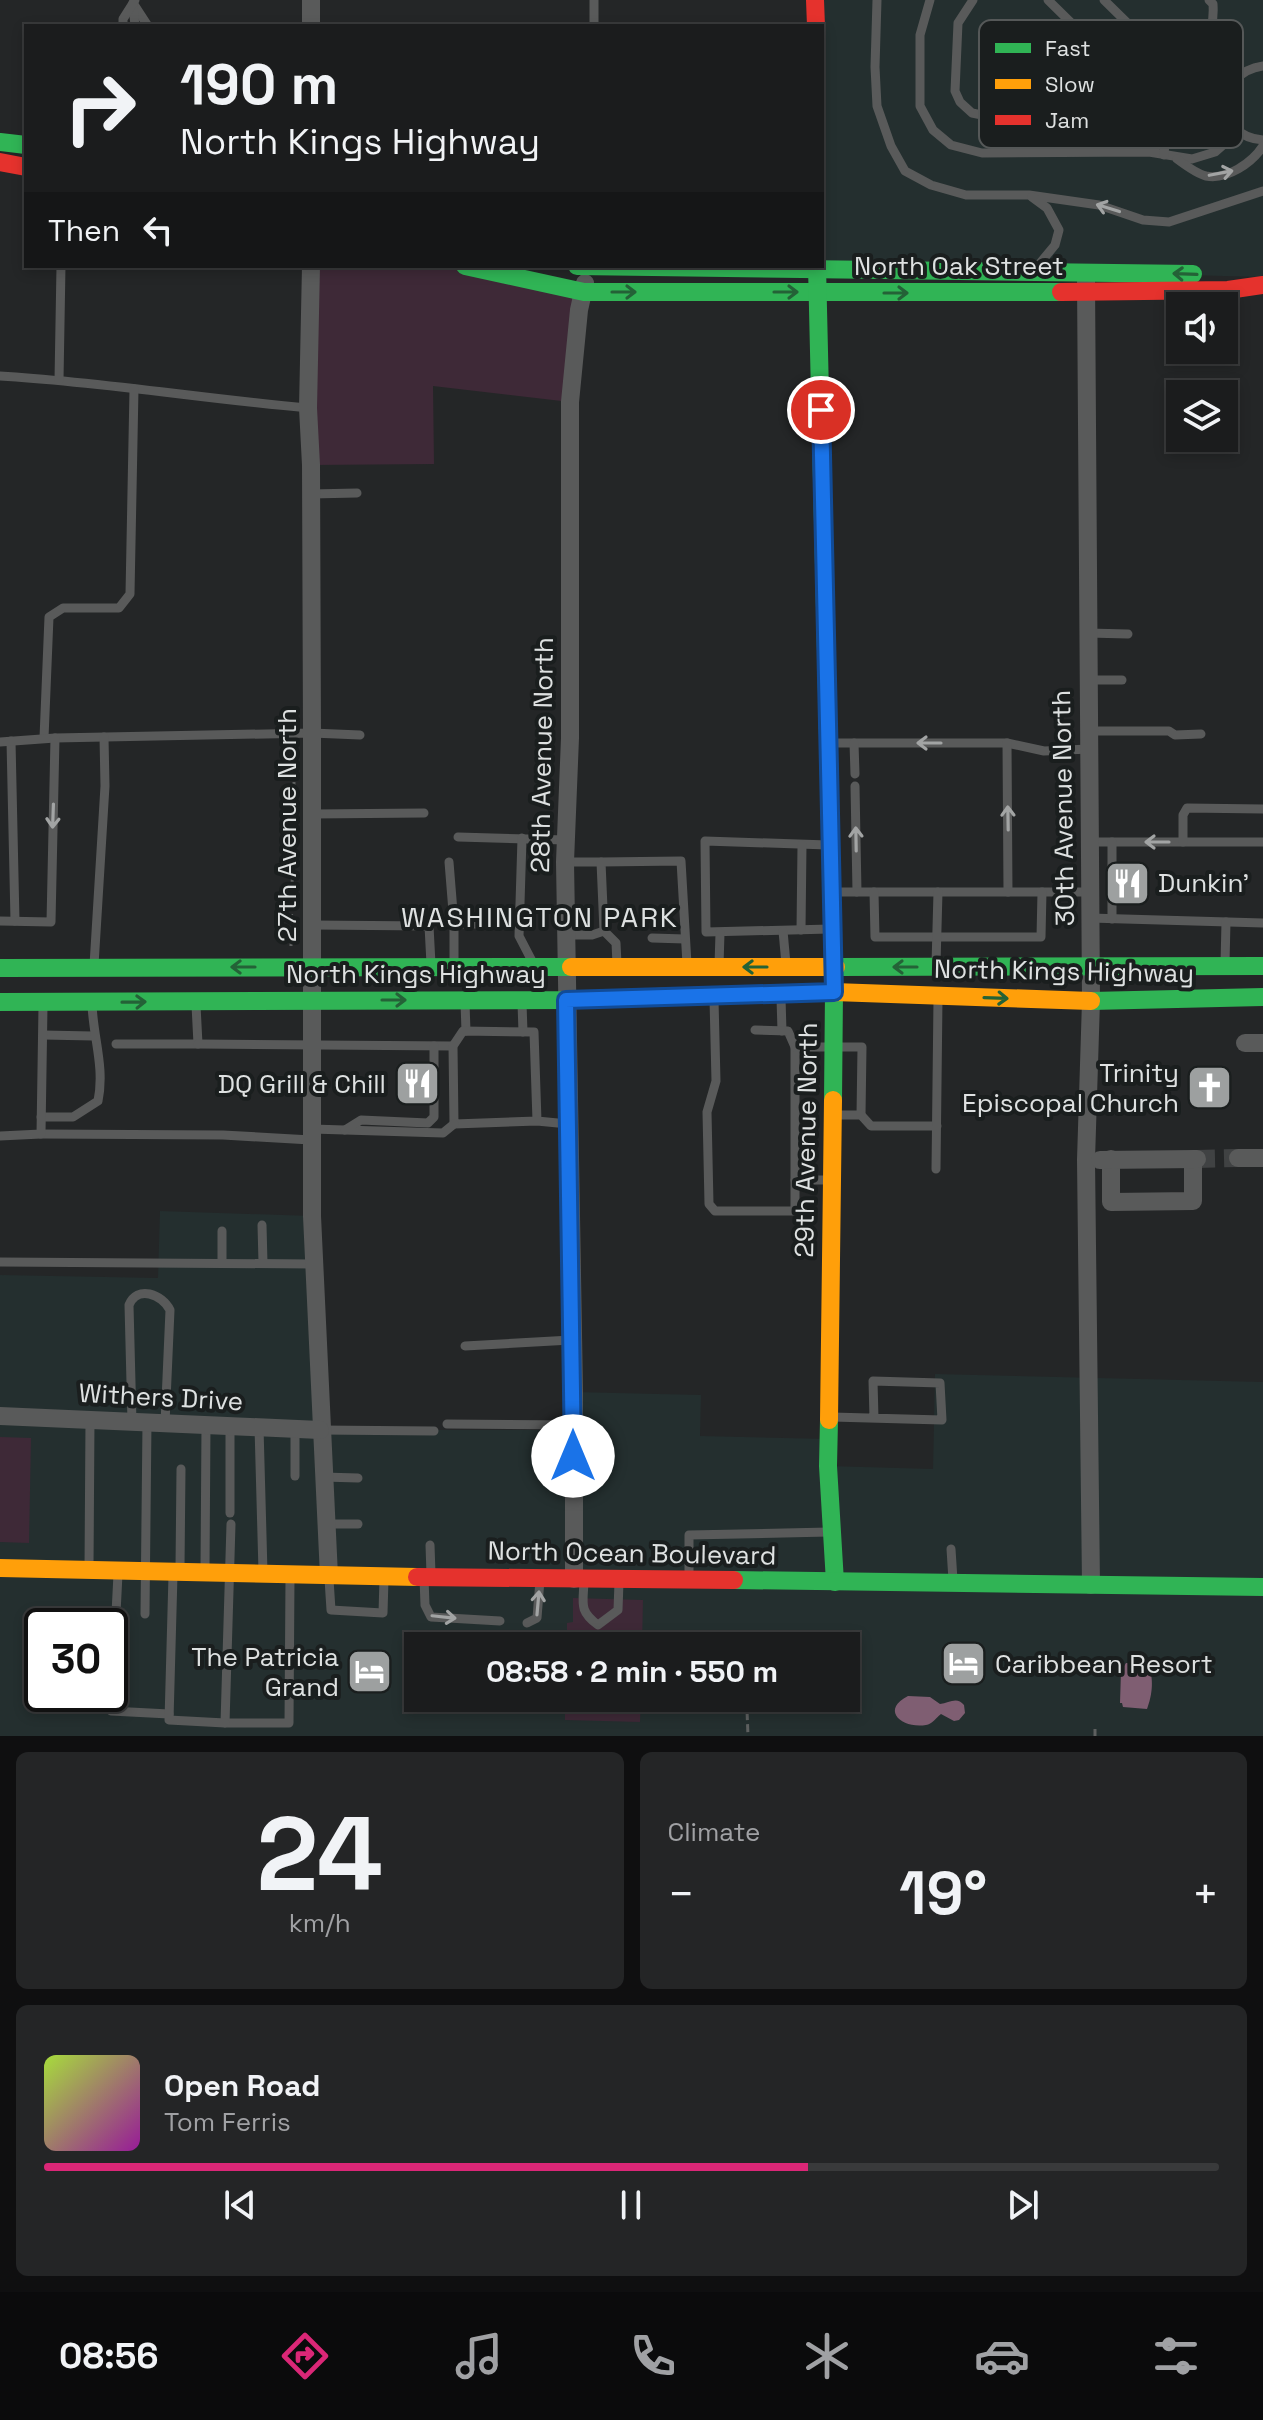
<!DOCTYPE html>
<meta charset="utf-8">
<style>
body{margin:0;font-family:"Space Grotesk",sans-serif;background:#242526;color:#f1f3f6;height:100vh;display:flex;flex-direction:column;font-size:30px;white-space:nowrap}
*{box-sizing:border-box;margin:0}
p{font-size:26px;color:#a0a1a4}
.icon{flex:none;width:44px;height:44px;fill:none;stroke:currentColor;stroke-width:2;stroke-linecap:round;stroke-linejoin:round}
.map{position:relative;height:1736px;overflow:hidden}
.drawer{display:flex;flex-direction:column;gap:16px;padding:16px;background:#0f0f10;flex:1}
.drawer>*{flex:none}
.hud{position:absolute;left:24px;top:24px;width:800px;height:244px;border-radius:0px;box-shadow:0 4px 12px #0003,0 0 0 2px #393a3b;background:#1b1c1d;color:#f1f3f6;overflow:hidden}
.fabs{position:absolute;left:1166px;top:292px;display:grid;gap:16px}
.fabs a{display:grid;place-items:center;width:72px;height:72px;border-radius:0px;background:#1b1c1d;box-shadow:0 4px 12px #0003,0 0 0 2px #393a3b;font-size:40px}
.speed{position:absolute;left:24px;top:1608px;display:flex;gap:16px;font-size:40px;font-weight:700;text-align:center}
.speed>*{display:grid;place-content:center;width:104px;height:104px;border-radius:50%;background:#1b1c1d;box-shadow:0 4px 12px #0003,0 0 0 2px #393a3b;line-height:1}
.speed .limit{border:4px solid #111;border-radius:12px;background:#fff;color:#111}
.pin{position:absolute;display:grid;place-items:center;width:68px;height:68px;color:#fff;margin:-34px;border:4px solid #fff;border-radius:50%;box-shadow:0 2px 8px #0007}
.me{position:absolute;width:88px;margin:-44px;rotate:0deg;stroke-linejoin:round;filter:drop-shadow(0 0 6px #0008)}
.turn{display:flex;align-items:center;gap:28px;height:168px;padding:0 24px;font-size:36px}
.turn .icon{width:104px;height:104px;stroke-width:2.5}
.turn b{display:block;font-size:56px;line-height:68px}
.then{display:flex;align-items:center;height:76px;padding:0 24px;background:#0003;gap:16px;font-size:30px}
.big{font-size:60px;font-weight:600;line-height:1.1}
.drawer .tile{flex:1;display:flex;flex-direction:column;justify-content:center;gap:12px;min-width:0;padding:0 28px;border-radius:12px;background:#242526}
.drawer .dial{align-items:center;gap:0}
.dial b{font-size:104px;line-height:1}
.song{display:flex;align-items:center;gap:24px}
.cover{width:96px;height:96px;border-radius:12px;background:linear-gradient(135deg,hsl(80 70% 55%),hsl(300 70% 35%))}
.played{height:8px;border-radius:4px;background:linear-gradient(90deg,#db2777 65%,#393a3b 65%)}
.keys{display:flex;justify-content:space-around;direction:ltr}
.heat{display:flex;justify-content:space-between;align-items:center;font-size:44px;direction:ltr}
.drawer .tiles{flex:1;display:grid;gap:16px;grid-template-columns:1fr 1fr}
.tile:last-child{grid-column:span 2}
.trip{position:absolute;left:404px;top:1632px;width:456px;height:80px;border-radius:0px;background:#1b1c1d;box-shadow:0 4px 12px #0003,0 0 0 2px #393a3b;font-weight:600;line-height:80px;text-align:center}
.menu{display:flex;height:128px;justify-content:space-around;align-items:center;background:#0b0b0c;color:#a0a1a4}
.menu .icon{width:56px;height:56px}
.menu .active{color:#db2777}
.menu b{font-size:36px;color:#f1f3f6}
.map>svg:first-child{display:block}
.built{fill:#242f2f;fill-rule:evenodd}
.green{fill:#3e2937}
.water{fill:#7f5e72}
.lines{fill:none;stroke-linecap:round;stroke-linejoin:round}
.street-tunnel{stroke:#404243;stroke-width:18;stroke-dasharray:18 9;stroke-linecap:butt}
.path{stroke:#5e6060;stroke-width:3;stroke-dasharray:8 4;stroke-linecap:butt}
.lane{stroke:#595a5a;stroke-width:9}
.street{stroke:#595a5a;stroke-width:18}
.fast{stroke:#30b455;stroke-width:18}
.slow{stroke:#ff9f0a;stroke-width:18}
.jam{stroke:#e5322d;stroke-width:18}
.oneway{stroke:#a2a4a4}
.oneway2{stroke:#246237}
.route-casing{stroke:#114b97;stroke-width:20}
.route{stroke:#1a73e8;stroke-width:14}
.labels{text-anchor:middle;stroke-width:8;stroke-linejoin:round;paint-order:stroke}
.street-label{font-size:26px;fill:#dee1e1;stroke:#1a1e1e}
.poi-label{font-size:26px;fill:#dee1e1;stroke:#1a1e1e;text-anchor:end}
.neighbourhood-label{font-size:28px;letter-spacing:2px;fill:#dee1e1;stroke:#1a1e1e}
.key{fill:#1a1e1e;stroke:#555858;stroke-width:2}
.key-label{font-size:22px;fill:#dee1e1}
</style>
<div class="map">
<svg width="1263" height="1736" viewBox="0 0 1263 1736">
<rect width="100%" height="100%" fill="#242627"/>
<g class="built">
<path d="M815,0H1263V277L822,266V26Z"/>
<path d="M160,1211L312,1216L321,1430H573L574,1392L701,1395L700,1436L828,1439V1466L933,1469L935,1374L1263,1382V1736H0V1275L158,1278ZM42,1626H110V1694H42ZM418,1646H846V1698H418Z"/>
</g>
<g class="green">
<path d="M311,266H465L584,292L570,402L433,386L434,464L311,465Z"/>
<path d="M0,1437L31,1438L29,1543L0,1542Z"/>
<path d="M573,1598L643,1600L642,1646H567V1623L573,1622Z"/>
<path d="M565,1698H641L640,1722L565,1720Z"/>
</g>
<g class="water">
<path d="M1126,1663L1147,1664C1155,1677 1152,1696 1147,1709L1123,1707L1122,1703H1120L1121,1671Z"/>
<path d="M908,1696L930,1697L940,1704C949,1703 957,1696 964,1705L965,1713L959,1720L954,1721L941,1714C936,1718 932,1724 926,1725C902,1729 880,1710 908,1696Z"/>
</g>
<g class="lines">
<path class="street-tunnel" d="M1197,1159L1238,1158"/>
<g class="path">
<path d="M291,946L294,782"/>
<path d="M743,1701L747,1710L748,1736"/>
<path d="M1095,1736V1729"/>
</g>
<g class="lane">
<path d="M877,0L875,67L877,106L891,146L905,171L931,185L966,195H1029L1099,205L1143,220L1169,222L1263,191"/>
<path d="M930,0L920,35V106L933,130L951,145L982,153L1149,152L1192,159L1215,152L1223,145L1227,131V111"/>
<path d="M973,0L958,23L955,91L960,102L972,113L987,116L1130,112L1151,101"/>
<path d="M1048,0L1160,110L1166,131L1164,155"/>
<path d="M1104,0L1157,52L1176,59C1204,45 1215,36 1213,4L1209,0"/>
<path d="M133,3L148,26"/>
<path d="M133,6L135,26"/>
<path d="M123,26V19L135,0"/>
<path d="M594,26V0"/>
<path d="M1263,66C1214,73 1214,137 1263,140"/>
<path d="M1177,159C1185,165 1197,174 1206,176C1227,180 1252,163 1263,146"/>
<path d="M1032,197L1047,208L1059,230L1055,245L1036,268"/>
<path d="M0,376C103,382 205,399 308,408"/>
<path d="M59,380L61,266"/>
<path d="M311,494L357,493"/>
<path d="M1088,633L1128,634"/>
<path d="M1088,680H1122"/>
<path d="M1089,731H1169L1175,735L1201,734"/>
<path d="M44,738L49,617L63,608H119L130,594L134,389"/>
<path d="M11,741L15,921"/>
<path d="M0,742L55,738L312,733L360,735"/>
<path d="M830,743H1007L1044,751L1089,749"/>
<path d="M854,743L855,774"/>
<path d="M1007,743L1008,892"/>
<path d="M855,786L857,892"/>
<path d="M313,814L424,813"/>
<path d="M458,837L566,840"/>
<path d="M522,838L519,936L532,961"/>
<path d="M1090,842H1263"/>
<path d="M1183,842V815L1187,808L1263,809"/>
<path d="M828,845L705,841L706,932L830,929"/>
<path d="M449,862L454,924"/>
<path d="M565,862H601"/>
<path d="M835,892H1090"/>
<path d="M874,892L875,937H1041L1042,892"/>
<path d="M1090,918L1263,923"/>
<path d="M1112,919V842"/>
<path d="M0,921L51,922L55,738"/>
<path d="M313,925L429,926L431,964"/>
<path d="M801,930L802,845"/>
<path d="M783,931L786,964"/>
<path d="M567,935H592L604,931"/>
<path d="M652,938L685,939"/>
<path d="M1225,963L1226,922"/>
<path d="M454,964V924H521"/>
<path d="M617,964L616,943L604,931L601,862L681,861L687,964"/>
<path d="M936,964L938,892"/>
<path d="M94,965L105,786L104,737"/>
<path d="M719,965L720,933"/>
<path d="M781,998L782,1031"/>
<path d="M714,999L716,1081L707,1112L709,1204L715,1211H795V1047L788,1031L755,1030"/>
<path d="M465,1003L466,1031"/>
<path d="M522,1003L523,1032"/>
<path d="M43,1035L93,1036"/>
<path d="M116,1044H198L196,1005"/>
<path d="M198,1044L453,1046"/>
<path d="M795,1047H862L861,1115"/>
<path d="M833,1115H861L871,1126H937"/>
<path d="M41,1117H73L98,1101C105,1067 93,1037 92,1004"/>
<path d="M537,1121L534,1032L463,1031L453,1046L454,1124L537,1121L568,1124"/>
<path d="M312,1129L443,1133L454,1124"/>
<path d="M345,1130L361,1120L428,1123L434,1117V1046"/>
<path d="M41,1134L223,1135L311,1140"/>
<path d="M0,1136L41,1134L43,1006"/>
<path d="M936,1169L938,999"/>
<path d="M795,1180H828"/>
<path d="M262,1225L263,1263"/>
<path d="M222,1231V1263"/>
<path d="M0,1262L314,1264"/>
<path d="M465,1346L571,1340"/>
<path d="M832,1417L942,1420L940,1383L873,1381L874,1418"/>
<path d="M132,1422L129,1305C137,1285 162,1294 170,1310L165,1423"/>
<path d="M447,1424L573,1425"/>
<path d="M230,1426V1513"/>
<path d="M259,1427L263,1572"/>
<path d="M320,1430L434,1431"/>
<path d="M295,1476V1429"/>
<path d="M323,1477L358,1478"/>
<path d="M231,1524L225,1723H289L290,1577"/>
<path d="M326,1524H358"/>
<path d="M430,1545L431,1574"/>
<path d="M951,1549L953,1580"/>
<path d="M89,1568L90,1420"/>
<path d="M180,1568L181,1469"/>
<path d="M205,1570L206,1425"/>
<path d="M118,1574L111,1711L169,1714"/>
<path d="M173,1575L169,1720L225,1723"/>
<path d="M689,1576V1535L829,1532"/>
<path d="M424,1578L425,1605L431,1617L500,1621"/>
<path d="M329,1579L331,1610L383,1613L384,1579"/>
<path d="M584,1582C583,1604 579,1611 598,1625L618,1610L619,1582"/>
<path d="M145,1614L147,1422"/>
<path d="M527,1623L537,1618L540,1580"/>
</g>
<g class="street">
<path d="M311,0V26"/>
<path d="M311,266L308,408L311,465L312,733V1216L329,1576"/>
<path d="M1086,280L1091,1001L1086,1160L1091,1585"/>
<path d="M1245,1043H1263"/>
<path d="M1238,1158H1263"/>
<path d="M1111,1159V1202L1193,1201V1159"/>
<path d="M1100,1160L1197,1159"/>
<path d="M0,1416L320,1430"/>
<path d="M574,1579V1392L565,862L570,738V402L579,310L585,283"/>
</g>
<g class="fast">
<path d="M0,142L26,145"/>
<path d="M465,266L584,292H1061"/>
<path d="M577,266L1193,274"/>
<path d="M817,266L834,992L833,1100"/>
<path d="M836,967L1263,966"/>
<path d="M0,968L571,967"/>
<path d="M1091,1001L1263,997"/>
<path d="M0,1002L566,1000L656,997"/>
<path d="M829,1420L828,1466L835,1582"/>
<path d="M734,1580L1263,1587"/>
</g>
<g class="slow">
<path d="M571,967H836"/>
<path d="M656,997L834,992L1091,1001"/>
<path d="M829,1420L833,1100"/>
<path d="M0,1568L417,1577"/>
</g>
<g class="jam">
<path d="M815,0L816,26"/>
<path d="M0,162L26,167"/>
<path d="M1061,292L1228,290L1263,285"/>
<path d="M417,1577L734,1580"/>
</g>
</g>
<defs><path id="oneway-shaft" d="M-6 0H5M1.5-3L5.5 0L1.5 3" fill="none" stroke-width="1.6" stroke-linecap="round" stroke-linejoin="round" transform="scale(2)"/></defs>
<g class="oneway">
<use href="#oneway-shaft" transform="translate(1221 173) rotate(-11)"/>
<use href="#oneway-shaft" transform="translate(1108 208) rotate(-163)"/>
<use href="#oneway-shaft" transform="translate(929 743) rotate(-180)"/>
<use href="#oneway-shaft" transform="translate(53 816) rotate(92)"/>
<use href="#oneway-shaft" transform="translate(1008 818) rotate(-91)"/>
<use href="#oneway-shaft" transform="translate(856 839) rotate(-91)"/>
<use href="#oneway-shaft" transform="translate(1157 842) rotate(-180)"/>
<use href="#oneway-shaft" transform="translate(538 1603) rotate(-85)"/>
<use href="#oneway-shaft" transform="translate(444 1617) rotate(6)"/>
</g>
<g class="oneway2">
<use href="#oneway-shaft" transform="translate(1185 274) rotate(-178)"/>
<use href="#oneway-shaft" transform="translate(624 292)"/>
<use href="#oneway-shaft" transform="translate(786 292)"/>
<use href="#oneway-shaft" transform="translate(896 293)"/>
<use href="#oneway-shaft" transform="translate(243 967) rotate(-180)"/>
<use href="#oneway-shaft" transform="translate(755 967) rotate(180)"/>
<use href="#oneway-shaft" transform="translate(905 967) rotate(180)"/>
<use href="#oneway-shaft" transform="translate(996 998) rotate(2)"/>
<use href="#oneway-shaft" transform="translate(394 1000)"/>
<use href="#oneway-shaft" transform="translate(134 1002) rotate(-1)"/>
</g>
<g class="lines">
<defs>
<path id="route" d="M573,1456L566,1000L834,992L821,410"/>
</defs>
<use href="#route" class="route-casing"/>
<use href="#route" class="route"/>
</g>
<defs>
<symbol id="restaurant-square" viewBox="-11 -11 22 22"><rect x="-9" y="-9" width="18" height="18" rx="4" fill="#9da0a0" stroke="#1a1e1e"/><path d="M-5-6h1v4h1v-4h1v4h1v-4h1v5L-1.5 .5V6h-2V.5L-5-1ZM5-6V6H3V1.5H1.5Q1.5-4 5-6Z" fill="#fff"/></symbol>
<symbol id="church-square" viewBox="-11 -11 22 22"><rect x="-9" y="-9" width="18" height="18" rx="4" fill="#9da0a0" stroke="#1a1e1e"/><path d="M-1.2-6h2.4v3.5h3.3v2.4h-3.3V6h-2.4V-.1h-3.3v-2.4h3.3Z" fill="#fff"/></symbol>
<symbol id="hotel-square" viewBox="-11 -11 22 22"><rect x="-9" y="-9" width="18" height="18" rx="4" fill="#9da0a0" stroke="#1a1e1e"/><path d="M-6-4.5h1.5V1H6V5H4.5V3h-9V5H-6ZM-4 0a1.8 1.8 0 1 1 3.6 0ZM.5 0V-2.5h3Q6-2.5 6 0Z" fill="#fff"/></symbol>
</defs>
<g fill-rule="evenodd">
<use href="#restaurant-square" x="1102" y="858" width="51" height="51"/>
<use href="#restaurant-square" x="392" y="1058" width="51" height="51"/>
<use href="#church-square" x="1184" y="1062" width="51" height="51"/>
<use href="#hotel-square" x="938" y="1638" width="51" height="51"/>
<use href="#hotel-square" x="344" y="1646" width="51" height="51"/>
</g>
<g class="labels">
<g class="street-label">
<text x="959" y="275">North Oak Street</text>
<text transform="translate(542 755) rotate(-89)" y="9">28th Avenue North</text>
<text transform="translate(1063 808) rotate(-91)" y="9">30th Avenue North</text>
<text transform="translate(287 825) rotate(-90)" y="9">27th Avenue North</text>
<text transform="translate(1064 971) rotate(1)" y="9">North Kings Highway</text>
<text x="416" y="983">North Kings Highway</text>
<text transform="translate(806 1140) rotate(-89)" y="9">29th Avenue North</text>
<text transform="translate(161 1397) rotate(3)" y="9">Withers Drive</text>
<text transform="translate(632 1553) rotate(1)" y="9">North Ocean Boulevard</text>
</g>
<g class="poi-label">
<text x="1158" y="892" text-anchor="start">Dunkin'</text>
<text x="1179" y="1082">Trinity<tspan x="1179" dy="30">Episcopal Church</tspan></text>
<text x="386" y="1093">DQ Grill &amp; Chill</text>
<text x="339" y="1666">The Patricia<tspan x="339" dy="30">Grand</tspan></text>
<text x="995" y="1673" text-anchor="start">Caribbean Resort</text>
</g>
<g class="neighbourhood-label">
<text x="540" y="927">WASHINGTON PARK</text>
</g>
</g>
<rect x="979" y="20" width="264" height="128" rx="12" class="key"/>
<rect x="995" y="43" width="36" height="10" fill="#30b455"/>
<rect x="995" y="79" width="36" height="10" fill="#ff9f0a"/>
<rect x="995" y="115" width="36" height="10" fill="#e5322d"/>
<g class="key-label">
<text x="1045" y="56">Fast</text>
<text x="1045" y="92">Slow</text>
<text x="1045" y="128">Jam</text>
</g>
</svg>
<div class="fabs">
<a><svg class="icon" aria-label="sound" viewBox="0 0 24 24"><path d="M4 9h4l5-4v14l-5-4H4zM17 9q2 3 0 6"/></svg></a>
<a><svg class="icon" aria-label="layers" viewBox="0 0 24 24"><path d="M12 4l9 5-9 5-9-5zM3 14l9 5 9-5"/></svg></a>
</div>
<div class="speed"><div class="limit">30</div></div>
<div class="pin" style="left:821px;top:410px;background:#d93025"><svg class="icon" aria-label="arrive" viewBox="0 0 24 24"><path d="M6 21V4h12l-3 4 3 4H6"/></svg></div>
<svg class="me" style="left:573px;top:1456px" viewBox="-20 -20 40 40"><circle r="19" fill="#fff"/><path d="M0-13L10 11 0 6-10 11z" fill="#1a73e8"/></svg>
<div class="trip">08:58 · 2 min · 550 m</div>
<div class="hud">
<div class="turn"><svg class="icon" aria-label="right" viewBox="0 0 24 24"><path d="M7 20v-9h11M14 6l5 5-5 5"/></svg><div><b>190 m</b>North Kings Highway</div></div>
<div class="then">Then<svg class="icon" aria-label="left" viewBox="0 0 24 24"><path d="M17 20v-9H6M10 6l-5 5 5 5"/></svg></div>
</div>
</div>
<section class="drawer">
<div class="tiles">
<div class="tile dial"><b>24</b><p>km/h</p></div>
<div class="tile"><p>Climate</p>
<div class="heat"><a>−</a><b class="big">19°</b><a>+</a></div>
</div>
<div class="tile">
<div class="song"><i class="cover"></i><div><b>Open Road</b><p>Tom Ferris</p></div></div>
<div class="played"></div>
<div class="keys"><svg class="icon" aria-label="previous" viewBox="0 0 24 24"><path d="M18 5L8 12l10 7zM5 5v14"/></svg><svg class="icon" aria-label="pause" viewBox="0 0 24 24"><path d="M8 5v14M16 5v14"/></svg><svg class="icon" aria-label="next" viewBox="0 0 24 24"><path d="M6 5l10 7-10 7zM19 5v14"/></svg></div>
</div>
</div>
</section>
<nav class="menu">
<b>08:56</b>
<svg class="icon active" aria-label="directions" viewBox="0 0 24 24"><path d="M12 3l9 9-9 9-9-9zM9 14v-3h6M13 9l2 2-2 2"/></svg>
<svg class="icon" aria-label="music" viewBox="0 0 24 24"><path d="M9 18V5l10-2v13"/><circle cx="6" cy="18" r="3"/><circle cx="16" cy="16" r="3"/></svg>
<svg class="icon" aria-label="phone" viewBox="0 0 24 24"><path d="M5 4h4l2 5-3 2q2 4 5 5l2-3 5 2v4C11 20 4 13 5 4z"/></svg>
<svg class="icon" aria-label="climate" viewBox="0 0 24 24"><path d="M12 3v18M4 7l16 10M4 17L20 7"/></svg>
<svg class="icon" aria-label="car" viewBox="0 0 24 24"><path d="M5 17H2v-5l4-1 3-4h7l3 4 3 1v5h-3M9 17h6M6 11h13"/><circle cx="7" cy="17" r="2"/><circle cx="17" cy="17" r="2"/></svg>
<svg class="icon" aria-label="filters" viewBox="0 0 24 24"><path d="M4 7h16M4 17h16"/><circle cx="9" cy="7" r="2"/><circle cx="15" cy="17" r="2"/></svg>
</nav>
